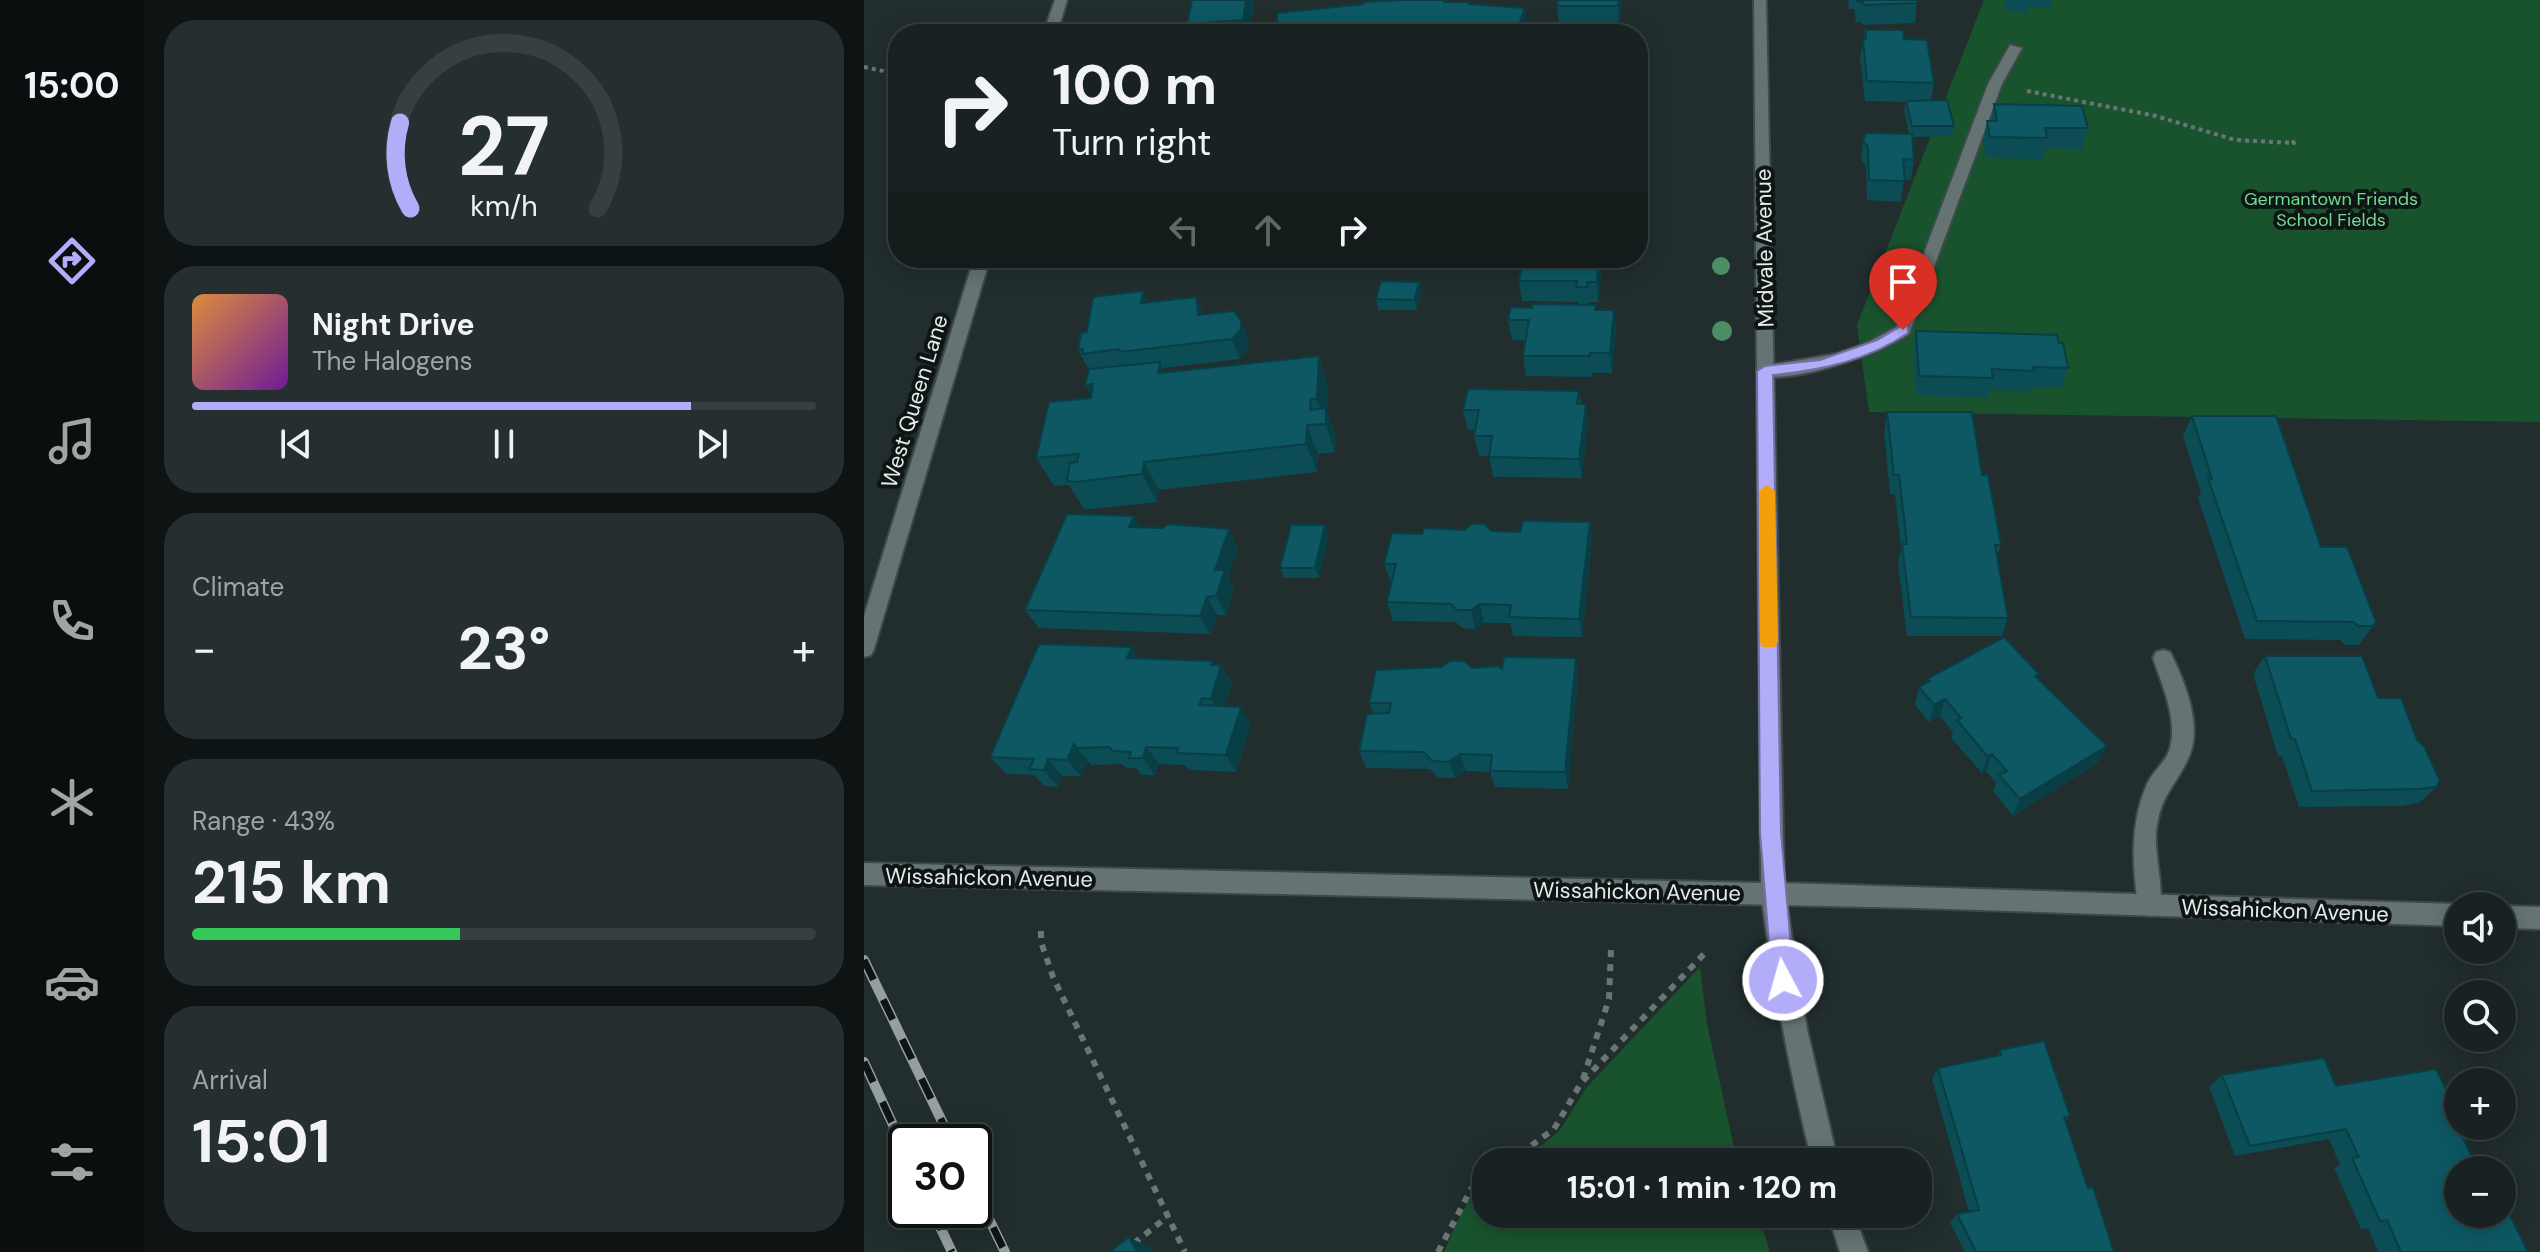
<!DOCTYPE html>
<meta charset="utf-8">
<style>
body{margin:0;font-family:"DM Sans",sans-serif;background:#262f2f;color:#f1f3f6;height:100vh;display:flex;flex-direction:column;font-size:30px;white-space:nowrap}
*{box-sizing:border-box;margin:0}
p{font-size:26px;color:#9fa4a5}
.icon{flex:none;width:44px;height:44px;fill:none;stroke:currentColor;stroke-width:2;stroke-linecap:round;stroke-linejoin:round}
.map{position:relative;flex:1;overflow:hidden}
.details{display:flex;flex-direction:column;gap:20px;padding:20px;background:#0e1313;width:720px}
.details>*{flex:none}
.guide{position:absolute;left:24px;top:24px;width:760px;height:244px;border-radius:32px;box-shadow:0 4px 20px #0003,0 0 0 2px #373f40;background:#192222;color:#f1f3f6;overflow:hidden}
.tools{position:absolute;left:1580px;top:892px;display:grid;gap:16px}
.tools a{display:grid;place-items:center;width:72px;height:72px;border-radius:50%;background:#192222;box-shadow:0 4px 20px #0003,0 0 0 2px #373f40;font-size:40px}
.speed{position:absolute;left:24px;top:1124px;display:flex;gap:16px;font-size:40px;font-weight:700;text-align:center}
.speed>*{display:grid;place-content:center;width:104px;height:104px;border-radius:50%;background:#192222;box-shadow:0 4px 20px #0003,0 0 0 2px #373f40;line-height:1}
.speed .limit{border:4px solid #111;border-radius:12px;background:#fff;color:#111}
.pin{position:absolute;display:grid;place-items:center;width:68px;height:68px;color:#fff;margin:-82px -34px;border-radius:50% 50% 50% 0;rotate:-45deg;box-shadow:0 0 8px #0007}
.pin .icon{rotate:45deg}
.me{position:absolute;width:88px;margin:-44px;rotate:354deg;stroke-linejoin:round;filter:drop-shadow(0 0 6px #0008)}
.turn{display:flex;align-items:center;gap:28px;height:168px;padding:0 32px;font-size:36px}
.turn .icon{width:104px;height:104px;stroke-width:2.5}
.turn b{display:block;font-size:56px;line-height:68px}
.lanes{display:flex;align-items:center;height:76px;padding:0 32px;background:#0003;justify-content:center;gap:40px;direction:ltr}
.lanes .off{opacity:.35}
.big{font-size:60px;font-weight:700;line-height:1.1}
.details .tile{flex:1;display:flex;flex-direction:column;justify-content:center;gap:12px;min-width:0;padding:0 28px;border-radius:32px;background:#262f2f}
.details .dial{align-items:center;gap:0}
.dial svg{height:208px;overflow:visible;fill:none;stroke:#373f40;stroke-width:7;stroke-linecap:round;text-anchor:middle}
.dial text{fill:#f1f3f6;stroke:none}
.song{display:flex;align-items:center;gap:24px}
.cover{width:96px;height:96px;border-radius:12px;background:linear-gradient(135deg,hsl(30 70% 55%),hsl(280 70% 35%))}
.played{height:8px;border-radius:4px;background:linear-gradient(90deg,#b2adf9 80%,#373f40 80%)}
.keys{display:flex;justify-content:space-around;direction:ltr}
.heat{display:flex;justify-content:space-between;align-items:center;font-size:44px;direction:ltr}
.charge{height:12px;border-radius:6px;background:linear-gradient(90deg,#34c759 43%,#373f40 0)}
.trip{position:absolute;left:608px;top:1148px;width:460px;height:80px;border-radius:32px;background:#192222;box-shadow:0 4px 20px #0003,0 0 0 2px #373f40;font-weight:700;line-height:80px;text-align:center}
main{display:flex;flex:1;min-height:0}
.tab-bar{display:flex;flex-direction:column;width:144px;justify-content:space-around;align-items:center;background:#0a0e0e;color:#9fa4a5}
.tab-bar .icon{width:56px;height:56px}
.tab-bar .on{color:#b2adf9}
.tab-bar b{font-size:36px;color:#f1f3f6}
.map>svg:first-child{display:block}
.green{fill:#19532e}
.lines{fill:none;stroke-linecap:round;stroke-linejoin:round}
.service-casing{stroke:#3e4a49;stroke-width:4}
.minor-casing{stroke:#3e4a49;stroke-width:4}
.tertiary-casing{stroke:#3e4a49;stroke-width:4}
.path-far1{stroke:#6a7574;stroke-width:4;stroke-dasharray:4 4;stroke-linecap:butt}
.path{stroke:#6a7574;stroke-width:6;stroke-dasharray:7 7;stroke-linecap:butt}
.service{fill:#657473;fill-rule:evenodd}
.minor{fill:#657473;fill-rule:evenodd}
.tertiary{fill:#657473;fill-rule:evenodd}
.rail-casing{stroke:#949f9e;stroke-width:10}
.rail{stroke:#0f1515;stroke-width:7;stroke-dasharray:22;stroke-linecap:butt}
.tree{fill:#4c8d64}
.wall{fill:#0b4c55}
.shaded-wall{fill:#093e45}
.building{fill:#0d5863;stroke:#093e45;stroke-width:2}
.route{fill:#b2adf9;stroke:#7470a2;stroke-width:2}
.slow{fill:#f59e0b}
.labels{text-anchor:middle;stroke-width:8;stroke-linejoin:round;paint-order:stroke}
.far-park-label{font-size:18px;fill:#6fdb91;stroke:#0f1515}
.street-label{font-size:22px;fill:#e4edec;stroke:#0f1515}
</style>
<main>
<nav class="tab-bar">
<b>15:00</b>
<svg class="icon on" aria-label="directions" viewBox="0 0 24 24"><path d="M12 3l9 9-9 9-9-9zM9 14v-3h6M13 9l2 2-2 2"/></svg>
<svg class="icon" aria-label="music" viewBox="0 0 24 24"><path d="M9 18V5l10-2v13"/><circle cx="6" cy="18" r="3"/><circle cx="16" cy="16" r="3"/></svg>
<svg class="icon" aria-label="phone" viewBox="0 0 24 24"><path d="M5 4h4l2 5-3 2q2 4 5 5l2-3 5 2v4C11 20 4 13 5 4z"/></svg>
<svg class="icon" aria-label="climate" viewBox="0 0 24 24"><path d="M12 3v18M4 7l16 10M4 17L20 7"/></svg>
<svg class="icon" aria-label="car" viewBox="0 0 24 24"><path d="M5 17H2v-5l4-1 3-4h7l3 4 3 1v5h-3M9 17h6M6 11h13"/><circle cx="7" cy="17" r="2"/><circle cx="17" cy="17" r="2"/></svg>
<svg class="icon" aria-label="filters" viewBox="0 0 24 24"><path d="M4 7h16M4 17h16"/><circle cx="9" cy="7" r="2"/><circle cx="15" cy="17" r="2"/></svg>
</nav>
<section class="details">
<div class="tile dial"><svg viewBox="0 0 100 80">
<path d="M14 69A42 42 0 1 1 86 69"/>
<path d="M14 69A42 42 0 0 1 10 36" stroke="#b2adf9"/>
<text x="50" y="56" font-size="32" font-weight="700">27</text>
<text x="50" y="72" font-size="11">km/h</text>
</svg></div>
<div class="tile">
<div class="song"><i class="cover"></i><div><b>Night Drive</b><p>The Halogens</p></div></div>
<div class="played"></div>
<div class="keys"><svg class="icon" aria-label="previous" viewBox="0 0 24 24"><path d="M18 5L8 12l10 7zM5 5v14"/></svg><svg class="icon" aria-label="pause" viewBox="0 0 24 24"><path d="M8 5v14M16 5v14"/></svg><svg class="icon" aria-label="next" viewBox="0 0 24 24"><path d="M6 5l10 7-10 7zM19 5v14"/></svg></div>
</div>
<div class="tile"><p>Climate</p>
<div class="heat"><a>−</a><b class="big">23°</b><a>+</a></div>
</div>
<div class="tile"><p>Range · 43%</p><b class="big">215 km</b><div class="charge"></div></div>
<div class="tile"><p>Arrival</p><b class="big">15:01</b></div>
</section>
<div class="map">
<svg width="1676" height="1252" viewBox="0 0 1676 1252">
<rect width="100%" height="100%" fill="#212e2d"/>
<g class="green">
<path d="M1120,0H1676V422L1005,412L993,325Z"/>
<path d="M836,967L843,1024L871,1152L879,1162H658L696,1130L723,1087Z"/>
<path d="M622,1183V1214H894L906,1252H580C590,1231 601,1197 622,1183Z"/>
</g>
<g class="lines">
<defs>
<g id="service">
<path d="M1146,45L1158,48L1138,84L1045,334C1014,353 931,385 895,375L893,371L895,367L972,354L1001,344L1032,327L1124,84Z"/>
<path d="M1299,650L1306,652C1320,679 1338,724 1326,754C1313,786 1296,793 1292,833C1290,855 1302,895 1294,913L1286,916L1278,913L1274,905C1268,862 1266,824 1283,784C1289,771 1303,761 1306,748C1314,719 1298,685 1289,658L1292,652Z"/>
</g>
<g id="minor">
<path d="M191,0H203L193,34H179Z"/>
<path d="M110,258H126L10,649L7,655L0,657V616Z"/>
<path d="M909,883L917,886L921,894L943,1029L974,1162H948C926,1073 909,984 897,894L901,886Z"/>
<path d="M964,1214H990L1004,1252H976Z"/>
</g>
<g id="tertiary">
<path d="M890,0H902L920,883L1594,904L1599,906H1594V926L1054,908L0,885V863L897,883Z"/>
<path d="M1638,906L1676,907V929L1638,928Z"/>
</g>
</defs>
<use href="#service" class="service-casing"/>
<use href="#minor" class="minor-casing"/>
<use href="#tertiary" class="tertiary-casing"/>
<g class="path-far1">
<path d="M0,67L19,71L34,81"/>
<path d="M1163,91L1292,116L1371,140L1430,143L1427,139"/>
</g>
<g class="path">
<path d="M177,931V942L189,977L321,1252"/>
<path d="M719,1079L745,999L747,949"/>
<path d="M645,1162L690,1129L717,1083L841,953"/>
<path d="M259,1252L303,1217"/>
<path d="M574,1252L612,1180L622,1172"/>
</g>
<use href="#service" class="service"/>
<use href="#minor" class="minor"/>
<use href="#tertiary" class="tertiary"/>
<defs>
<g id="rail">
<path d="M0,960L88,1142"/>
<path d="M0,1062L42,1153"/>
<path d="M110,1188L141,1252"/>
<path d="M68,1210L88,1252"/>
</g>
</defs>
<use href="#rail" class="rail-casing"/>
<use href="#rail" class="rail"/>
</g>
<g class="tree">
<circle cx="857" cy="266" r="9"/>
<circle cx="858" cy="331" r="10"/>
</g>
<g class="wall">
<path d="M758,0L755,26L695,25L693,6Z"/>
<path d="M984,0H1053L1051,23L998,25L997,22H992L990,9H985Z"/>
<path d="M1142,0H1188L1186,9L1165,6L1163,13L1140,9Z"/>
<path d="M390,2L386,34H327L323,24Z"/>
<path d="M580,2H605L606,4L661,8L664,34H414V33Z"/>
<path d="M1001,30L1040,39L1070,83L1067,100L1090,126L1088,136L1049,137L1050,160L1047,180H1040L1037,202L1003,200L1002,167L997,160L999,140L1045,134L1040,111L1042,102L1001,101L996,59Z"/>
<path d="M1130,104L1224,128L1218,149L1181,148L1178,159L1122,158L1119,141L1123,121H1127Z"/>
<path d="M408,258H474V261L411,267Z"/>
<path d="M659,258H739L734,302H725V305H732L733,310H750L752,330L748,373H728V377L662,376L659,356L662,341L648,340L644,320L668,308L714,305V302L658,301L655,281Z"/>
<path d="M556,282L558,292L553,310H514L512,299Z"/>
<path d="M332,297L339,314L377,321L385,341V349L376,359L299,368L300,372L464,385L463,411L472,436L471,452L454,454L453,472L295,490L293,502L228,509H220L205,485L190,486L172,458L227,398L225,370L214,350L223,332L284,302Z"/>
<path d="M1052,331L1204,368L1197,388L1166,387L1165,391L1126,390L1124,398L1052,396L1049,352Z"/>
<path d="M715,391L717,404H722L724,424L718,478L629,477L625,456H615L610,436L612,430H604L599,410Z"/>
<path d="M1023,412L1118,475L1137,545L1133,556L1144,618L1138,636H1043L1034,564L1037,549L1031,494L1026,495L1020,432Z"/>
<path d="M1328,416L1457,547L1512,622L1495,645H1481L1476,640L1381,639L1334,498L1337,493L1319,436Z"/>
<path d="M270,516L276,528L374,548L364,577L370,589L362,615H353L346,634L175,628L161,610Z"/>
<path d="M726,522L728,541L718,637L649,636L646,623H620L611,629L598,628L592,622L529,621L523,602L527,583L520,564L627,531L656,532Z"/>
<path d="M465,535L455,578H420L416,568Z"/>
<path d="M1401,656L1572,787L1555,803L1538,806L1435,807L1418,756H1414L1389,674Z"/>
<path d="M275,658L348,661L351,665H357L368,683L361,706L387,724L372,772L325,770L321,765L295,764L291,775H277L272,768H262L258,764L227,765L224,761L217,776H198L194,787L180,786L170,775L142,774L126,757Z"/>
<path d="M608,668L638,669L714,676L704,789L631,787L626,772L602,771L591,778H574L566,769L502,768L495,751L510,714L505,703Z"/>
<path d="M1063,679H1173L1234,763L1149,816L1129,791L1132,783L1122,771L1118,773L1087,738L1089,732L1076,716L1065,722L1051,705L1055,687L1062,683Z"/>
<path d="M1136,1050L1206,1116L1201,1121L1224,1188L1250,1252H1101L1086,1223L1093,1214L1105,1212L1068,1079L1074,1068L1132,1057Z"/>
<path d="M1358,1075L1472,1086L1606,1138L1600,1141L1594,1170L1664,1252H1514L1504,1228L1497,1229L1470,1168L1476,1165L1465,1139L1371,1156L1345,1087Z"/>
</g>
<g class="shaded-wall">
<path d="M382,0H390V2L386,34H383L379,20Z"/>
<path d="M755,0H758L755,26L754,6Z"/>
<path d="M661,8L664,34H654V27Z"/>
<path d="M735,258H739L734,302L733,282Z"/>
<path d="M556,282L558,292L553,310L550,300Z"/>
<path d="M279,291L288,311L277,303Z"/>
<path d="M332,297L340,317L334,315Z"/>
<path d="M750,310L752,330L748,373L746,353Z"/>
<path d="M377,321L385,341V349L376,359L368,339Z"/>
<path d="M455,356L464,385L463,411L472,436L471,452L453,399Z"/>
<path d="M296,362L309,390L294,373Z"/>
<path d="M229,384L237,413L221,385Z"/>
<path d="M722,404L724,424L718,478L715,459Z"/>
<path d="M443,425L454,454L453,472L442,444Z"/>
<path d="M280,462L295,490L293,502L278,474Z"/>
<path d="M270,516L281,535L265,527Z"/>
<path d="M726,522L728,541L718,637L715,619Z"/>
<path d="M461,525L465,535L455,578L451,568Z"/>
<path d="M365,529L374,548L364,577L370,589L362,615L352,596L351,570Z"/>
<path d="M343,597L353,615L346,634L336,616Z"/>
<path d="M616,604L620,623L611,629L607,610Z"/>
<path d="M268,647L279,665L263,658Z"/>
<path d="M712,658L714,676L704,789L701,772Z"/>
<path d="M348,661L355,672L357,665L368,683L358,716L347,699V665Z"/>
<path d="M1081,699L1076,716L1065,722L1070,705Z"/>
<path d="M377,707L387,724L372,772L362,755Z"/>
<path d="M210,744L224,761L217,776L203,760Z"/>
<path d="M1243,746L1234,763L1149,816L1156,799Z"/>
<path d="M282,747L295,764L291,775L279,758Z"/>
<path d="M596,754L602,771L591,778L585,762Z"/>
<path d="M1128,754L1122,771L1118,773L1124,757Z"/>
<path d="M184,759L198,776L194,787L180,770Z"/>
<path d="M265,1237L287,1248L289,1252H273Z"/>
</g>
<g class="building">
<path d="M328,0H382L379,20L323,24Z"/>
<path d="M541,0H580V2H605V4L661,8L654,27L603,23L414,33L413,13L499,4V2Z"/>
<path d="M694,0H755L754,6H693Z"/>
<path d="M993,0H1053V3L1000,5L999,2H994Z"/>
<path d="M1001,30H1039L1040,39L1063,40L1070,83L1003,81L999,39H1002Z"/>
<path d="M703,32L758,33V34H703Z"/>
<path d="M1083,100L1090,126H1048L1042,101Z"/>
<path d="M1130,104L1218,106L1224,128H1181L1183,138L1126,137L1123,121H1133Z"/>
<path d="M1002,133L1048,134L1050,160L1039,159L1041,181L1005,180L1004,147L999,140Z"/>
<path d="M659,258H735L733,282H723V287H712L713,281H655Z"/>
<path d="M517,281L556,282L550,300L512,299Z"/>
<path d="M279,291L277,303L332,297L334,315L370,311L377,321V329L368,339L255,352V349L218,354L219,349L214,350L217,333L223,332L229,297Z"/>
<path d="M668,304L732,305L731,310H750L746,353H726V356H659L665,320H644L647,307L668,308Z"/>
<path d="M1052,331L1193,335L1195,343H1199L1204,368L1169,367L1170,371L1128,369L1129,378L1055,376Z"/>
<path d="M455,356L453,399H447L446,410L462,408V424L443,425L442,444L280,462L278,474L211,482L203,481L206,463L213,462L215,454L172,458L185,402L227,398L229,384L221,385L225,369L296,362L294,373Z"/>
<path d="M604,389L715,391L713,404H722L715,459L625,457L628,436H610L615,410H599Z"/>
<path d="M1023,412H1108L1118,475H1124L1137,545H1131L1144,618L1047,617L1038,544H1043L1035,475H1030Z"/>
<path d="M1328,416H1412L1457,547H1483L1512,622L1509,626H1494L1490,622L1393,621L1344,478L1348,479Z"/>
<path d="M203,514L270,516L265,527L298,528L305,524L365,529L351,570H361L352,596L343,597L336,616L161,610Z"/>
<path d="M659,521L726,522L715,619L645,617L647,605L616,604L607,610H593L587,604L523,602L532,564H520L528,533L558,534L560,528L600,530L608,524H621L627,531L656,532Z"/>
<path d="M427,525H461L451,568H416Z"/>
<path d="M1140,637L1175,674L1171,676L1243,746L1156,799L1135,775L1143,771L1128,754L1124,757L1093,720L1097,718L1081,699L1070,705L1055,687L1066,681L1063,679Z"/>
<path d="M175,644L268,647L263,658L348,661L347,665H357L347,699L338,698L335,705L377,707L362,755L313,753L314,748L282,747L279,758H265L267,752L249,751L245,747L213,748L210,744L203,760L184,759L180,770L165,769L170,759L126,757Z"/>
<path d="M1401,656H1498L1514,698H1537L1553,740L1560,746L1576,781L1572,787L1554,789L1448,791L1431,739H1427Z"/>
<path d="M640,657L712,658L701,772L626,771L628,755L596,754L585,762L568,761L560,752L495,751L503,714L525,713L527,703H505L512,670L577,667L586,661H600L608,668L634,666L638,669Z"/>
<path d="M1180,1041L1206,1116L1200,1117L1224,1188L1229,1187L1250,1252H1112L1093,1214L1115,1210L1074,1068L1137,1055L1136,1050Z"/>
<path d="M1460,1058L1472,1086L1572,1069L1594,1114V1126H1600L1606,1138H1599L1614,1170H1594V1214H1638V1199L1664,1252H1537L1523,1220L1516,1221L1488,1158L1495,1157L1482,1129L1386,1146L1358,1075Z"/>
<path d="M265,1237L273,1252H246Z"/>
</g>
<path class="route" d="M1039,325L1044,326V333C1003,361 957,370 909,375L917,833L930,980L927,987L919,990L912,987L908,980L896,833L893,371L901,366L956,360L1013,340Z"/>
<path class="slow" d="M903,485L911,491L914,642L911,647H898L896,642L895,491Z"/>
<g class="labels">
<g class="far-park-label">
<text x="1467" y="205">Germantown Friends<tspan x="1467" dy="21">School Fields</tspan></text>
</g>
<g class="street-label">
<text transform="translate(900 248) rotate(-91)" y="8">Midvale Avenue</text>
<text transform="translate(50 401) rotate(-73)" y="8">West Queen Lane</text>
<text transform="translate(125 877) rotate(1)" y="8">Wissahickon Avenue</text>
<text transform="translate(773 891) rotate(1)" y="8">Wissahickon Avenue</text>
<text transform="translate(1421 910) rotate(2)" y="8">Wissahickon Avenue</text>
</g>
</g>
</svg>
<div class="tools">
<a><svg class="icon" aria-label="sound" viewBox="0 0 24 24"><path d="M4 9h4l5-4v14l-5-4H4zM17 9q2 3 0 6"/></svg></a>
<a><svg class="icon" aria-label="search" viewBox="0 0 24 24"><circle cx="10" cy="10" r="6"/><path d="M15 15l6 6"/></svg></a>
<a>+</a>
<a>−</a>
</div>
<div class="speed"><div class="limit">30</div></div>
<div class="pin" style="left:1039px;top:330px;background:#d93025"><svg class="icon" aria-label="arrive" viewBox="0 0 24 24"><path d="M6 21V4h12l-3 4 3 4H6"/></svg></div>
<svg class="me" style="left:919px;top:980px" viewBox="-20 -20 40 40"><circle r="17" fill="#b2adf9" stroke="#fff" stroke-width="3"/><path d="M0-11L8 9 0 5-8 9z" fill="#fff"/></svg>
<div class="trip">15:01 · 1 min · 120 m</div>
<div class="guide">
<div class="turn"><svg class="icon" aria-label="right" viewBox="0 0 24 24"><path d="M7 20v-9h11M14 6l5 5-5 5"/></svg><div><b>100 m</b>Turn right</div></div>
<div class="lanes"><svg class="icon off" aria-label="left" viewBox="0 0 24 24"><path d="M17 20v-9H6M10 6l-5 5 5 5"/></svg><svg class="icon off" aria-label="ahead" viewBox="0 0 24 24"><path d="M12 20V5M6 11l6-6 6 6"/></svg><svg class="icon" aria-label="right" viewBox="0 0 24 24"><path d="M7 20v-9h11M14 6l5 5-5 5"/></svg></div>
</div>
</div>
</main>
